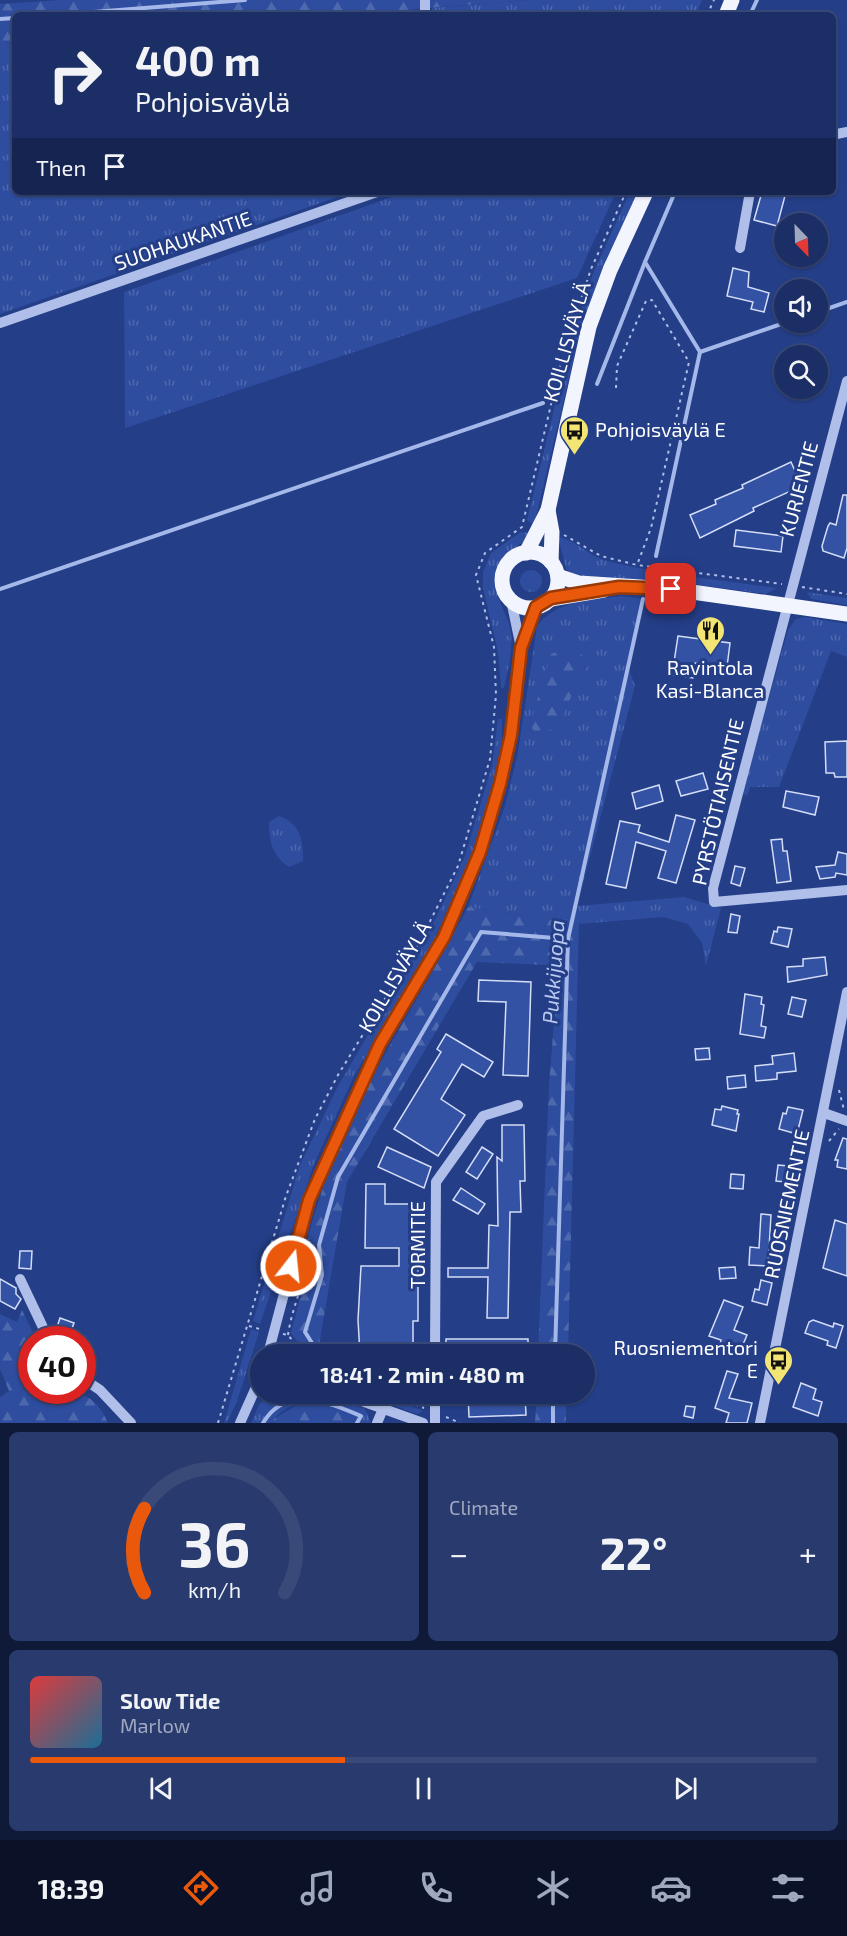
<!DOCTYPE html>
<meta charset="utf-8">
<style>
body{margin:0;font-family:"Exo 2",sans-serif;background:#283a6e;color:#f1f3f6;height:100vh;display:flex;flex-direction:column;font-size:22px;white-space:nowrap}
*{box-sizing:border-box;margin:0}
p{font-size:20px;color:#a0a8bf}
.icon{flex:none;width:33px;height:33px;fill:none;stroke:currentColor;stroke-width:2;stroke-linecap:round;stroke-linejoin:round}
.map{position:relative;height:1423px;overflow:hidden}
.sheet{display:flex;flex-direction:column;gap:9px;padding:9px;background:#0f1938;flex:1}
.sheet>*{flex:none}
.top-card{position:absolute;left:12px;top:12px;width:824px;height:183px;border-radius:9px;box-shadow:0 2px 4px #0004,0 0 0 2px #394a79;background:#1b2e65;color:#f1f3f6;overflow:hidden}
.needle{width:39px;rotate:157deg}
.fabs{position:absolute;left:774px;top:213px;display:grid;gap:12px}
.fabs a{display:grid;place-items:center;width:54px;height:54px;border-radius:50%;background:#1b2e65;box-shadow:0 2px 4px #0004,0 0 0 2px #394a79;font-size:30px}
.speed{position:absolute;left:18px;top:1326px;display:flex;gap:12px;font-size:30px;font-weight:700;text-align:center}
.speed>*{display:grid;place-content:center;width:78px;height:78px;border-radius:50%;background:#1b2e65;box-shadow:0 2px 4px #0004,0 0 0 2px #394a79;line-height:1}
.speed .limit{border:9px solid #d22;background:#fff;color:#111}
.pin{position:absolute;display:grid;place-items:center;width:51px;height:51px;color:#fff;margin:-26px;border-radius:12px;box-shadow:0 3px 9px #0006}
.me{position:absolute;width:66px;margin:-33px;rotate:16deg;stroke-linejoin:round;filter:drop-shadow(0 0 4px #0008)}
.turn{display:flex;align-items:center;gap:21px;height:126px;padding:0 24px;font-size:27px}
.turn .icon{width:78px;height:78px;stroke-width:2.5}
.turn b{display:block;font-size:42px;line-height:51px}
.then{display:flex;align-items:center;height:57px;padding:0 24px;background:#0003;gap:12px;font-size:22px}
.big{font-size:45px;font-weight:700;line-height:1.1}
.sheet .card{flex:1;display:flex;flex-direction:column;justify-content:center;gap:9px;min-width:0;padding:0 21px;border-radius:9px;background:#283a6e}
.sheet .dial{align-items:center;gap:0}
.dial svg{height:156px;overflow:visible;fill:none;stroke:#394a79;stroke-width:7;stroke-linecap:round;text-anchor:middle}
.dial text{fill:#f1f3f6;stroke:none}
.song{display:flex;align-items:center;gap:18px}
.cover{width:72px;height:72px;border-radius:9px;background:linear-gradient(135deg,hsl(0 70% 55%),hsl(200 70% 35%))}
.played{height:6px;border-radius:3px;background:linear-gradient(90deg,#ea580c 40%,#394a79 40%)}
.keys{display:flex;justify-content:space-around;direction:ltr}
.heat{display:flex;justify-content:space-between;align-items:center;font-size:33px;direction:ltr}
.sheet .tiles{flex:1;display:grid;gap:9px;grid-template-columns:1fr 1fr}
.card:last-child{grid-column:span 2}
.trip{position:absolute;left:250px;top:1344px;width:345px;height:60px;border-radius:30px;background:#1b2e65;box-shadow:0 2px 4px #0004,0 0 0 2px #394a79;font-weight:700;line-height:60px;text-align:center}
.menu{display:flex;height:96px;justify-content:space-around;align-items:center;background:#0b1228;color:#a0a8bf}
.menu .icon{width:42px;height:42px}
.menu .selected{color:#ea580c}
.menu b{font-size:27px;color:#f1f3f6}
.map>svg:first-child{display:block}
.grass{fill:url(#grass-tufts)}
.forest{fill:url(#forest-firs)}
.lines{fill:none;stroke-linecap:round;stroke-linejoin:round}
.stream{stroke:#a4b8ea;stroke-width:4}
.building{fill:#3452a4;stroke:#d4ddf7;stroke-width:1.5}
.path{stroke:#afbfe9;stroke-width:2;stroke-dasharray:3 4.5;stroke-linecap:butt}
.minor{stroke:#afbfe9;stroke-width:10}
.major{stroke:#f3f5fe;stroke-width:15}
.route-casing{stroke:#983908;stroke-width:15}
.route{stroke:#ea580c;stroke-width:10}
.labels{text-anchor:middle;stroke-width:6;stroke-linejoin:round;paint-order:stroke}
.street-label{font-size:20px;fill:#fff;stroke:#243e87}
.poi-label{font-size:20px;fill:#fff;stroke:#243e87;text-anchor:start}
.water-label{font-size:21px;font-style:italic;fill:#bbcaf0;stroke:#243e87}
</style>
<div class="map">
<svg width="847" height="1423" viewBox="0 0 847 1423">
<defs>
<pattern id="grass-tufts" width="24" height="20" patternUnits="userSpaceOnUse" patternTransform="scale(1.5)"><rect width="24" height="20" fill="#2e4d9f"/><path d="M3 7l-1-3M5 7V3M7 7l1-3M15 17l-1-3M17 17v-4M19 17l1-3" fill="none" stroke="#4d68ad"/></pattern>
<pattern id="forest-firs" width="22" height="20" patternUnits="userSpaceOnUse" patternTransform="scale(1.5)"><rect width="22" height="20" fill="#2e4d9f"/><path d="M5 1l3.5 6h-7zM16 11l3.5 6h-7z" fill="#4d68ad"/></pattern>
</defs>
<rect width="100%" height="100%" fill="#243e87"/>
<g class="grass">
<path d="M528,0H702L696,15H432V8Z"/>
<path d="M413,9V15H340Z"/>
<path d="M15,41V192H352L0,314V42Z"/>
<path d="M406,192H616L577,278L125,428L124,292Z"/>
<path d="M630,192H638L606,262L578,341L534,525L527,520L571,340L594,271Z"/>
<path d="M521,532L532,533C522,547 503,550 497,567C488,591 508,611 511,633C513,653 508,670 504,688H501L498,652L483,588V572L491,553Z"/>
<path d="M558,537C576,540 590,557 607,561C663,575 721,580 777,588L766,594L656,579L586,580L574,576L566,569Z"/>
<circle cx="531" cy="581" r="11"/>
<path d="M807,592L847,598V605L811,599Z"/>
<path d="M622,596L643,599L628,666L635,686L577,906L684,897L721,908L706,966L702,943L688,924L663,917L579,924L468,907L505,806L518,752L537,626C556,600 593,600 622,596Z"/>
<path d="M805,617L847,624V657L831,651L779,787H750L747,796L742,793L788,630L796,619Z"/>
<path d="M498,719H502V744L498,771L474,853L432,944L354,1076L314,1164L260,1324L253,1321L300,1165L338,1086L435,920L465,856L492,765Z"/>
<path d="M279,816C301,824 303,840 303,861L289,867C272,855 269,842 269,822Z"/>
<path d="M251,1329L259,1332L237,1401L227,1423H224Z"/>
<path d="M270,1394C310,1394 326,1395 365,1409L371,1423H353L354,1417C326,1405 293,1392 271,1423H251L259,1405Z"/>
<path d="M382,1394L423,1411L417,1414L379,1400Z"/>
</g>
<g class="forest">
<path d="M61,0H528L340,15H15V41L0,42V4Z"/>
<path d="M572,647L587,659L588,667L581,673L558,728L535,733L530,724L551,654Z"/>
<path d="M468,907L579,924L568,1354H538L549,1084L557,985L547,965L477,962L347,1182L319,1345L327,1354H307L291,1333L309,1263L305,1261C306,1237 314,1215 322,1191C356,1089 419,1002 468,907Z"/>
<path d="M22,1310L36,1339L32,1340V1390C66,1390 92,1386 108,1423H0V1397L9,1391L0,1369V1314L17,1322Z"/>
<path d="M537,1394H566V1423H535Z"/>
<path d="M302,1402L326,1405L355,1417L353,1423H271L275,1418Z"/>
</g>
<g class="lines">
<g class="stream">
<path d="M56,15L245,0"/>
<path d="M750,15L757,0"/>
<path d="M0,19L15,18"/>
<path d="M818,312L847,302"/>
<path d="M700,352L787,322"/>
<path d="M597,384L645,262"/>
<path d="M656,556L700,352L645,262L675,192"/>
<path d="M0,589L543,403"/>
<path d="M319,1354L305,1332L322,1275L319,1245L338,1177L481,932L567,939"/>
<path d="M555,1354L568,939L643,599"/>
<path d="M263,1423C286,1384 328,1402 361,1416L357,1423"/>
<path d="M553,1423V1394"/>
</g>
</g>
<g class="building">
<path d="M762,192H786L777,226L754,220Z"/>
<path d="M733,268L749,272L748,287L769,293L764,312L751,309L753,302L727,296Z"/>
<path d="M791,462L802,486L753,508L754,511L700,538L690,515L716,504L715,500L743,488L742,485Z"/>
<path d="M843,495H847V548L844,558L823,551L822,546L828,526L830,523L836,525Z"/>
<path d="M736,530L783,536L781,552L734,546Z"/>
<path d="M678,636L730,643L727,667L695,663L693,678L672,675Z"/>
<path d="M847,741V777H835L834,773H826L825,742Z"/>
<path d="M703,773L708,789L681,796L676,781Z"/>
<path d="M659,785L663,801L636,809L632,793Z"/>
<path d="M786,791L819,797L815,815L783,807Z"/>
<path d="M676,815L695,820L676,883L658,878L666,851L636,842L626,888L606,884L620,821L640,825L638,832L669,842Z"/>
<path d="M782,839L783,851H787L791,881L777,883L771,840Z"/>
<path d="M838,852L847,854V875L836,873L835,877L820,879L816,867L835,865Z"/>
<path d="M735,866L745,868L740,886L731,883Z"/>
<path d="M731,914L740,916L737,933L728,932Z"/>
<path d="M778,927L792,929L788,947L771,943L774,931L777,932Z"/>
<path d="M825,957L827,975L788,982L787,967L803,966V959Z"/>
<path d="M479,980L531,982L528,1076L503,1075L506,1002L478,1001Z"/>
<path d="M745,994L762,997L761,1004L764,1005L761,1026L766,1027L764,1038L740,1034Z"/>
<path d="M792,997L806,1000L802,1017L788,1014Z"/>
<path d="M446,1034L493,1062L484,1077L462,1064L441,1099L465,1115L438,1156L394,1129L441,1052L437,1049Z"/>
<path d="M709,1048L710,1059L696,1060L695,1049Z"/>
<path d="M794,1053L796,1071L777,1073V1079L756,1081L755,1066L773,1064L772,1056Z"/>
<path d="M745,1075L746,1087L728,1089L727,1077Z"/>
<path d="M722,1106L738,1110L737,1114H739L736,1131L712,1125L715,1109L721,1110Z"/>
<path d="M788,1107L803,1110L797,1134L779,1129L783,1113L786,1114Z"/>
<path d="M502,1125H524L525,1181H520L521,1212H510L508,1318H487L488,1277H448V1268H488L489,1225L498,1226L497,1157L502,1161Z"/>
<path d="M843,1138L847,1139V1169L837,1167L838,1160H835Z"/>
<path d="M387,1147L431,1167L424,1188L378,1167Z"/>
<path d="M482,1147L493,1154L477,1179L466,1172Z"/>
<path d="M778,1165L788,1166L786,1182L776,1181Z"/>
<path d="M731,1174L744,1175L743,1189L730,1188Z"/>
<path d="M366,1184H385V1204H414L413,1267H418V1321H413V1354H360L358,1320L361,1266H399V1248H365Z"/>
<path d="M461,1188L485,1204L478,1214L453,1200Z"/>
<path d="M761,1214L771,1215L768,1266L749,1265L750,1247L759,1248Z"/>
<path d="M835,1220L847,1224V1276L823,1268Z"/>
<path d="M20,1251H32L31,1269L19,1268Z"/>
<path d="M735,1267L736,1278L720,1279L719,1268Z"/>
<path d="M0,1279L16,1288V1294L21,1299L15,1309L0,1301Z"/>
<path d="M761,1280L772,1283L767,1305L752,1301L755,1289L759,1290Z"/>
<path d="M724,1300L743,1307L734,1330L747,1335L740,1352L720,1345L721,1340L709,1336Z"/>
<path d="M60,1318L74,1323L71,1331L57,1327Z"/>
<path d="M813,1320L833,1327L834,1323L843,1326L836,1348L827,1345L828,1341L805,1333L809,1322Z"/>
<rect x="446" y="1339" width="82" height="15"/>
<path d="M727,1371L738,1374L729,1398L752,1403L747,1423H726L729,1413L715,1408Z"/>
<path d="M801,1383L816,1389L813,1399L822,1402L818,1416L793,1407Z"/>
<path d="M468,1394H525L526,1415L469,1417Z"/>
<path d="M686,1406L695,1407L693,1418L684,1416Z"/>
</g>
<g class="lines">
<g class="path">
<path d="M707,15L714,0"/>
<path d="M616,388L617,366L646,301L652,300L689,362L651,528L637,565"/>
<path d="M564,535L601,556L637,565L782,584"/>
<path d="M802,587L847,594"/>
<path d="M839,1090L844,1110"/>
<path d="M829,1141L839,1129"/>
<path d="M249,1326L263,1330"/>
<path d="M283,1334L288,1335L303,1354"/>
<path d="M288,1335C291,1313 300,1293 305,1271"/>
<path d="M387,1394L424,1408"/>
<path d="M446,1417L460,1423"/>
<path d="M218,1423L286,1196L315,1119L338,1075L418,945L458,866L490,759L496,695L494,647L476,575L485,553L522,527L563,354L591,269L626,192"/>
</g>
<g class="minor">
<path d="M425,15V0"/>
<path d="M832,135L847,132"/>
<path d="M740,248L750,192"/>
<path d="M0,323L377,192"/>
<path d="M847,381L713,888L714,902L847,890"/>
<path d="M511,600L521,648"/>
<path d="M824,1113L847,1121"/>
<path d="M20,1279L49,1340"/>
<path d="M268,1354L309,1200L380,1044L444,937L480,852L500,784L511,735L521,648L536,607"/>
<path d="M435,1354L436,1182L483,1116L518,1105"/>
<path d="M82,1378L100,1390L131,1423"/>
<path d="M342,1394L423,1423"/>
<path d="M240,1423L261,1376"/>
<path d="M377,1423L383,1409"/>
<path d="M435,1423V1394"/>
<path d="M760,1423L847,992"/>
</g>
<g class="major">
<path d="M726,15L732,0"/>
<path d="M548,510L552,532L551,562"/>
<circle cx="530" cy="580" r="28"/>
<path d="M526,553L548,510L589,327L610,270L646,192"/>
<path d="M558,576L579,583L671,589L847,614"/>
<path d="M551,599L604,590"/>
</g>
</g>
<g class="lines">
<defs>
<path id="route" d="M291,1266L309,1200L380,1044L444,937L480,852L500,784L511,735L521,648L536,607L551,598L619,587L671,589"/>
</defs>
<use href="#route" class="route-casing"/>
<use href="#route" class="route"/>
</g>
<defs>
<symbol id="bus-pin" viewBox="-11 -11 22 30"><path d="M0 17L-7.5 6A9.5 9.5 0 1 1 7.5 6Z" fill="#f3e573" stroke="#243e87"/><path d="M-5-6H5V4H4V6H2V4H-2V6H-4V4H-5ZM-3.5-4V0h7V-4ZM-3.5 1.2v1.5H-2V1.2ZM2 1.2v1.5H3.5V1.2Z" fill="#111"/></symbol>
<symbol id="restaurant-pin" viewBox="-11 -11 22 30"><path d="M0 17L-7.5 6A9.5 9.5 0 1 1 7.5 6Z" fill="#f3e573" stroke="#243e87"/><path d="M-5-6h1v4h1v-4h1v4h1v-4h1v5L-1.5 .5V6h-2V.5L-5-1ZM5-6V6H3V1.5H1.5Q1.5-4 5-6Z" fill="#111"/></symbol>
</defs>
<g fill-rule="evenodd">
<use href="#bus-pin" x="558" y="414" width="33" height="45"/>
<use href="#restaurant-pin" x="694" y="614" width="33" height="45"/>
<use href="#bus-pin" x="762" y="1344" width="33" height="45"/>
</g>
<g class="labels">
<g class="street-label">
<text transform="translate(183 241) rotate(-19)" y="7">SUOHAUKANTIE</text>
<text transform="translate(567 342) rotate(-74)" y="7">KOILLISVÄYLÄ</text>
<text transform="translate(799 489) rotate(-75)" y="7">KURJENTIE</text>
<text transform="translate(718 802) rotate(-77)" y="7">PYRSTÖTIAISENTIE</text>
<text transform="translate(395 977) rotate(-60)" y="7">KOILLISVÄYLÄ</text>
<text transform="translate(787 1204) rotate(-78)" y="7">RUOSNIEMENTIE</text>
<text transform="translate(418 1245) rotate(-90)" y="7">TORMITIE</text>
</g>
<g class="poi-label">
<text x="595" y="437">Pohjoisväylä E</text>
<text x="710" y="675" text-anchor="middle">Ravintola<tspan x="710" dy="23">Kasi-Blanca</tspan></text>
<text x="758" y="1355" text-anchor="end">Ruosniementori<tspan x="758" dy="23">E</tspan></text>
</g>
<g class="water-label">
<text transform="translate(554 972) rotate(-86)" y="7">Pukkijuopa</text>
</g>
</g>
</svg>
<div class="fabs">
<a><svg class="needle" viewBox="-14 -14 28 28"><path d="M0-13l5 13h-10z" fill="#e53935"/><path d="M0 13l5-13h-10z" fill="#a0a8bf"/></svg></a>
<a><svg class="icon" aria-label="sound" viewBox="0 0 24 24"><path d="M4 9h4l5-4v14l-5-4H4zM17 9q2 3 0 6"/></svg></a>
<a><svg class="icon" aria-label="search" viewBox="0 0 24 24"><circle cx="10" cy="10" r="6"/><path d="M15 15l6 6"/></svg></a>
</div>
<div class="speed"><div class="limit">40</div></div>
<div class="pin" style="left:671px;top:589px;background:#d93025"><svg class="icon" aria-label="arrive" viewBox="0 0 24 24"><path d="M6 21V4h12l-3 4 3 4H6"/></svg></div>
<svg class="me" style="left:291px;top:1266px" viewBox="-20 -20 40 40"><circle r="17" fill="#ea580c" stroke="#fff" stroke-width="3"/><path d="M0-11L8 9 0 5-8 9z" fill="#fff"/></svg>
<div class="trip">18:41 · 2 min · 480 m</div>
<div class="top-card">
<div class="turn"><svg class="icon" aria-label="right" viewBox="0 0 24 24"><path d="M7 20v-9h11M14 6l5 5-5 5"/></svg><div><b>400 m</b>Pohjoisväylä</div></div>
<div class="then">Then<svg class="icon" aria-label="arrive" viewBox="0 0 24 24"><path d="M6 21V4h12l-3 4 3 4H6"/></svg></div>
</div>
</div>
<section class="sheet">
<div class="tiles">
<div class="card dial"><svg viewBox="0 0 100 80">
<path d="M14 69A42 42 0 1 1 86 69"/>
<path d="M14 69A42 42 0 0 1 14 26" stroke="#ea580c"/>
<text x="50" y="56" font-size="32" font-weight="700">36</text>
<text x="50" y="72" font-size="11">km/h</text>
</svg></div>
<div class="card"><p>Climate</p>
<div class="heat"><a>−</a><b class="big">22°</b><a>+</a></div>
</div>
<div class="card">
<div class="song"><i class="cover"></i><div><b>Slow Tide</b><p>Marlow</p></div></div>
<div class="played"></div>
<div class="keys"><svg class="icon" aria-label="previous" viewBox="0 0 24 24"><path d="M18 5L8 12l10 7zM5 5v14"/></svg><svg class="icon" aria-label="pause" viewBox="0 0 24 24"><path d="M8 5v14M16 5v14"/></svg><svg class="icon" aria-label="next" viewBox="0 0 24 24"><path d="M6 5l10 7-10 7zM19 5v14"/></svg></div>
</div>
</div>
</section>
<nav class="menu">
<b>18:39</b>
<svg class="icon selected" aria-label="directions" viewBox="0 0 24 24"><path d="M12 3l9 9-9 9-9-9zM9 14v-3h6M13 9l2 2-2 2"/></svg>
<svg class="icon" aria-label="music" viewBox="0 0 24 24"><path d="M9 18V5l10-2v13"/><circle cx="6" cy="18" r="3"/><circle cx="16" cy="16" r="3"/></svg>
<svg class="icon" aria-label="phone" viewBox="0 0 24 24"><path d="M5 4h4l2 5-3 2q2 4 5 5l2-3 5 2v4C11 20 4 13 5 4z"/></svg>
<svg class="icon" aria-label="climate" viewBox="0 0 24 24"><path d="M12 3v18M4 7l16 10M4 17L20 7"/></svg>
<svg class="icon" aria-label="car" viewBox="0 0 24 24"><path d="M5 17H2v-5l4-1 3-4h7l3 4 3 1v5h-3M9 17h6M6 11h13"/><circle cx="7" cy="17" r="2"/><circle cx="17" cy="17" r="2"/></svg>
<svg class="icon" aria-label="filters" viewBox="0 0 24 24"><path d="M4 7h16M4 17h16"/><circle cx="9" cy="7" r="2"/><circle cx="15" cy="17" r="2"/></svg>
</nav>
